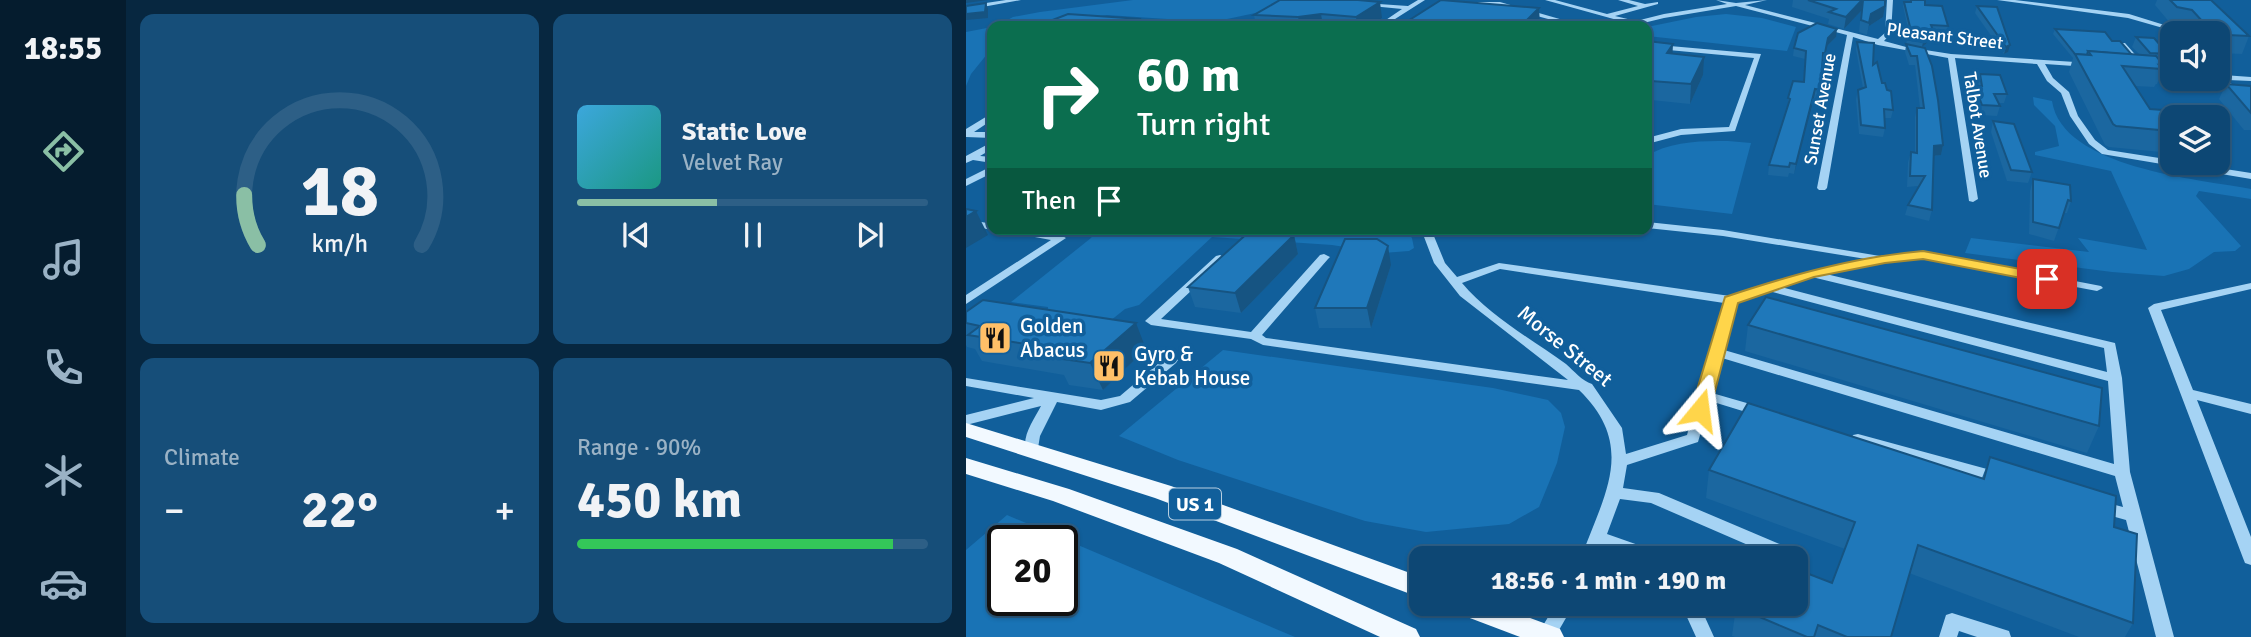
<!DOCTYPE html>
<meta charset="utf-8">
<style>
body{margin:0;font-family:Signika,sans-serif;background:#164e79;color:#f1f3f6;height:100vh;display:flex;flex-direction:column;font-size:26px;white-space:nowrap}
*{box-sizing:border-box;margin:0}
p{font-size:23px;color:#9ab2c5}
.icon{flex:none;width:38px;height:38px;fill:none;stroke:currentColor;stroke-width:2;stroke-linecap:round;stroke-linejoin:round}
.map{position:relative;flex:1;overflow:hidden}
.sheet{display:flex;flex-direction:column;gap:14px;padding:14px;background:#072740;width:840px}
.sheet>*{flex:none}
.hud{position:absolute;left:21px;top:21px;width:665px;height:214px;border-radius:14px;box-shadow:0 2px 5px #0004,0 0 0 2px #2d5f86;background:#0b6e4f;color:#fff;overflow:hidden}
.tools{position:absolute;left:1194px;top:21px;display:grid;gap:14px}
.tools a{display:grid;place-items:center;width:70px;height:70px;border-radius:14px;background:#0d4774;box-shadow:0 2px 5px #0004,0 0 0 2px #2d5f86;font-size:35px}
.speed{position:absolute;left:21px;top:525px;display:flex;gap:14px;font-size:35px;font-weight:700;text-align:center}
.speed>*{display:grid;place-content:center;width:91px;height:91px;border-radius:50%;background:#0d4774;box-shadow:0 2px 5px #0004,0 0 0 2px #2d5f86;line-height:1}
.speed .limit{border:4px solid #111;border-radius:10px;background:#fff;color:#111}
.pin{position:absolute;display:grid;place-items:center;width:60px;height:60px;color:#fff;margin:-30px;border-radius:14px;box-shadow:0 4px 10px #0006}
.me{position:absolute;width:77px;margin:-38px;rotate:16deg;stroke-linejoin:round;filter:drop-shadow(0 0 5px #0008)}
.turn{display:flex;align-items:center;gap:24px;height:147px;padding:0 35px;font-size:32px}
.turn .icon{width:91px;height:91px;stroke-width:2.5}
.turn b{display:block;font-size:49px;line-height:60px}
.then{display:flex;align-items:center;height:66px;padding:0 35px;background:#0003;gap:14px;font-size:26px}
.big{font-size:52px;font-weight:700;line-height:1.1}
.sheet .tile{flex:1;display:flex;flex-direction:column;justify-content:center;gap:10px;min-width:0;padding:0 24px;border-radius:14px;background:#164e79}
.sheet .dial{align-items:center;gap:0}
.dial svg{height:182px;overflow:visible;fill:none;stroke:#2d5f86;stroke-width:7;stroke-linecap:round;text-anchor:middle}
.dial text{fill:#f1f3f6;stroke:none}
.song{display:flex;align-items:center;gap:21px}
.cover{width:84px;height:84px;border-radius:10px;background:linear-gradient(135deg,hsl(200 70% 55%),hsl(170 70% 35%))}
.played{height:7px;border-radius:4px;background:linear-gradient(90deg,#8abfa5 40%,#2d5f86 40%)}
.keys{display:flex;justify-content:space-around;direction:ltr}
.heat{display:flex;justify-content:space-between;align-items:center;font-size:38px;direction:ltr}
.charge{height:10px;border-radius:5px;background:linear-gradient(90deg,#34c759 90%,#2d5f86 0)}
.sheet .tiles{flex:1;display:grid;gap:14px;grid-template-columns:repeat(2,1fr)}
.trip{position:absolute;left:443px;top:546px;width:399px;height:70px;border-radius:14px;background:#0d4774;box-shadow:0 2px 5px #0004,0 0 0 2px #2d5f86;font-weight:700;line-height:70px;text-align:center}
main{display:flex;flex:1;min-height:0}
.menu{display:flex;flex-direction:column;width:126px;justify-content:space-around;align-items:center;background:#051c2e;color:#9ab2c5}
.menu .icon{width:49px;height:49px}
.menu .current{color:#8abfa5}
.menu b{font-size:32px;color:#f1f3f6}
.map>svg:first-child{display:block}
.green{fill:#1973b5;fill-rule:evenodd}
.lines{fill:none;stroke-linecap:round;stroke-linejoin:round}
.minor{fill:#a5d3f4;fill-rule:evenodd}
.major{fill:#f2f9ff;fill-rule:evenodd}
.wall{fill:#1b67a0}
.shaded-wall{fill:#165482}
.building{fill:#1f78ba;stroke:#165482;stroke-width:2}
.route{fill:#ffd54a;stroke:#a68a30;stroke-width:2}
.labels{text-anchor:middle;stroke-width:7;stroke-linejoin:round;paint-order:stroke}
.far-street-label{font-size:18px;fill:#fff;stroke:#115f9b}
.shield{fill:#115f9b;stroke:#b8cfe1;stroke-width:2}
.shield-label{font-size:19px;font-weight:bold;fill:#fff}
.poi-label{font-size:21px;fill:#fff;stroke:#115f9b;text-anchor:start}
.street-label{font-size:21px;fill:#fff;stroke:#115f9b}
</style>
<main>
<nav class="menu">
<b>18:55</b>
<svg class="icon current" aria-label="directions" viewBox="0 0 24 24"><path d="M12 3l9 9-9 9-9-9zM9 14v-3h6M13 9l2 2-2 2"/></svg>
<svg class="icon" aria-label="music" viewBox="0 0 24 24"><path d="M9 18V5l10-2v13"/><circle cx="6" cy="18" r="3"/><circle cx="16" cy="16" r="3"/></svg>
<svg class="icon" aria-label="phone" viewBox="0 0 24 24"><path d="M5 4h4l2 5-3 2q2 4 5 5l2-3 5 2v4C11 20 4 13 5 4z"/></svg>
<svg class="icon" aria-label="climate" viewBox="0 0 24 24"><path d="M12 3v18M4 7l16 10M4 17L20 7"/></svg>
<svg class="icon" aria-label="car" viewBox="0 0 24 24"><path d="M5 17H2v-5l4-1 3-4h7l3 4 3 1v5h-3M9 17h6M6 11h13"/><circle cx="7" cy="17" r="2"/><circle cx="17" cy="17" r="2"/></svg>
</nav>
<section class="sheet">
<div class="tiles">
<div class="tile dial"><svg viewBox="0 0 100 80">
<path d="M14 69A42 42 0 1 1 86 69"/>
<path d="M14 69A42 42 0 0 1 8 47" stroke="#8abfa5"/>
<text x="50" y="56" font-size="32" font-weight="700">18</text>
<text x="50" y="72" font-size="11">km/h</text>
</svg></div>
<div class="tile">
<div class="song"><i class="cover"></i><div><b>Static Love</b><p>Velvet Ray</p></div></div>
<div class="played"></div>
<div class="keys"><svg class="icon" aria-label="previous" viewBox="0 0 24 24"><path d="M18 5L8 12l10 7zM5 5v14"/></svg><svg class="icon" aria-label="pause" viewBox="0 0 24 24"><path d="M8 5v14M16 5v14"/></svg><svg class="icon" aria-label="next" viewBox="0 0 24 24"><path d="M6 5l10 7-10 7zM19 5v14"/></svg></div>
</div>
<div class="tile"><p>Climate</p>
<div class="heat"><a>−</a><b class="big">22°</b><a>+</a></div>
</div>
<div class="tile"><p>Range · 90%</p><b class="big">450 km</b><div class="charge"></div></div>
</div>
</section>
<div class="map">
<svg width="1285" height="637" viewBox="0 0 1285 637">
<rect width="100%" height="100%" fill="#115f9b"/>
<g class="green">
<path d="M167,0H350L228,26L201,19L141,15L78,26H30L47,17L74,12Z"/>
<path d="M760,14L796,18L830,27L821,51L681,36V27L730,17Z"/>
<path d="M26,27V48L5,74L0,86V32Z"/>
<path d="M1067,97L1086,101C1096,168 1232,179 1285,189V199L1233,191L1230,196L1275,246L1269,251L1248,252L1223,269L1198,276L1146,272L999,253L1005,238L1123,252L1112,238L1181,250L1145,171L1069,155V152L1093,146L1089,126L1068,105Z"/>
<path d="M762,141L785,143L766,214L681,204V159L686,157L688,152C711,141 736,141 762,141Z"/>
<path d="M131,229H438L446,238L448,248L443,251L417,253L366,245L246,237L173,305L159,309L134,329L82,318V307L45,302L125,238Z"/>
<path d="M257,350L527,388L582,400L595,413L599,427L591,463L573,507L543,524L460,532L399,521L212,460L153,436Z"/>
<path d="M41,515L329,637H0V550ZM37,541H96V600H37Z"/>
</g>
<g class="lines">
<g class="minor">
<path d="M40,0H55L0,10V6Z"/>
<path d="M452,0H459L418,26H411L436,9L395,5L398,3L442,6Z"/>
<path d="M579,0H589L641,14L672,6L652,0H663L679,4L692,2V4L649,16L670,21L698,14L761,4L750,0L770,3L801,0L779,5L912,39L919,33L921,0H927L925,33L918,41L940,47L985,54L1125,63L1126,65L1122,67L1079,64L1087,78L1103,92L1112,116L1129,140L1142,150L1206,160V163H1221L1285,173V179L1136,154L1123,144L1104,116L1095,93L1081,81L1071,64L989,58L1012,199L1007,202L1003,201L982,58L912,45L887,37L861,188L859,190H853L851,188L881,35L770,6L698,18L665,26H655L662,23Z"/>
<path d="M1031,0H1049L1163,14L1208,28L1213,33H1206L1204,30L1162,18Z"/>
<path d="M491,2H534L618,26H608L534,6L489,5Z"/>
<path d="M300,13L305,14L285,26H278Z"/>
<path d="M1155,43H1159L1181,68L1206,70V74L1179,72L1155,45Z"/>
<path d="M681,44L795,54L769,131L715,135L681,144V138L715,129L763,127L788,58L681,48Z"/>
<path d="M1251,71L1257,75L1285,77V81L1262,80L1271,90L1285,92V96L1266,94L1250,79Z"/>
<path d="M23,115H26V120L8,132H26V138L0,137V129Z"/>
<path d="M26,142V149L14,156L26,157V163L7,160L0,163V156Z"/>
<path d="M26,166V173L0,186V179Z"/>
<path d="M0,219L26,224V229H30L26,230L0,225Z"/>
<path d="M681,222L757,230L914,256L957,252L1135,286L1137,288L1131,291L957,258L919,261L860,274L1149,343L1156,378L1164,472L1208,637H1190L1160,520L1128,511L1126,507L1128,503L1134,501L1157,507L1149,476L756,358L746,393L798,408L800,411L798,414L793,416L744,401L732,442L661,465L657,488L693,493L835,553L837,558L835,563L830,565V558H812L685,503L654,499L641,534L695,553L697,558H671L636,546L631,558H615C637,496 672,447 613,390L297,345L285,339L185,325L179,321L250,256L254,255L260,258L258,260L195,319L285,332L354,255L358,254L364,257L362,259L296,335L300,338L602,380L494,296L468,263L455,229H465L479,263L491,277L533,263L764,296L840,272L900,259L757,236L681,228ZM534,269L758,303L721,435L660,454L656,428L626,384C616,381 608,371 600,364C565,339 524,316 496,283ZM846,277L1138,348L1141,372L815,287ZM803,291L1142,381L1148,464L758,350L770,302Z"/>
<path d="M37,229C56,229 84,228 100,238L0,304V295L85,240L42,232Z"/>
<path d="M1285,283V289L1195,310L1227,390L1285,404V414L1231,400L1285,537V565L1279,563L1277,558L1182,308L1188,304Z"/>
<path d="M205,356L212,360L210,363L164,402L135,410L91,402L74,436L71,454L66,455L61,454C54,437 68,420 75,406L0,425V415L68,398L0,386V378L135,400L154,396L200,357Z"/>
<path d="M892,434L1032,472L1037,474L1040,478L1037,482L1032,484L887,443L885,439L887,435Z"/>
<path d="M590,604H608L589,637H570Z"/>
<path d="M715,604H733L748,637H730Z"/>
<path d="M986,613L1043,631L1045,637H1011L993,631L991,637H973L980,615Z"/>
</g>
<g class="major">
<path d="M0,423L205,486L455,577V598L189,498L0,437Z"/>
<path d="M0,458L103,489L271,549L450,629L454,637H414L253,563L87,501L0,474Z"/>
<path d="M484,604H526L594,629L598,637H554L488,612Z"/>
</g>
</g>
<g class="wall">
<path d="M314,0L416,18L404,26H290L288,15Z"/>
<path d="M827,0H919L917,17L903,26L901,35L893,32L895,11L878,29L862,24L863,19L826,7Z"/>
<path d="M1191,0H1245L1283,36L1276,54L1254,53L1251,50V33H1225L1219,27L1205,24L1189,5Z"/>
<path d="M938,2L959,5L982,26L981,30L967,29V38L956,47L959,48L977,145L975,155L968,156L966,210L963,221L939,215L942,205L952,186L941,187L942,162L945,152L949,153V117L951,108H954L949,65H943L939,52L941,39L944,37L937,6Z"/>
<path d="M1011,6L1031,7L1042,52L1038,54L1009,13Z"/>
<path d="M1089,29L1146,41L1166,55H1174L1166,47L1170,37L1202,54L1199,64H1196L1198,66L1191,84H1190L1188,87L1169,86L1184,109L1206,117V157L1198,156L1195,152L1143,147L1139,145L1103,72L1107,58L1087,34Z"/>
<path d="M870,37L861,46L858,61H856L854,99L848,98L828,174L823,173L822,177L802,175L803,165L822,107V98L837,82L839,59L827,56L828,48Z"/>
<path d="M681,41L706,54L737,75L724,104L685,100L681,108Z"/>
<path d="M891,42L907,65L916,83L927,110L925,118H919V128L917,137L893,134L890,99L892,90L897,88L890,50Z"/>
<path d="M1014,74L1041,94L1038,103H1032L1034,106L1031,116L1014,115L1006,95L1009,86H1013L1012,82Z"/>
<path d="M1260,84L1285,86V130H1278L1253,99Z"/>
<path d="M1027,121L1066,172L1062,183L1041,181L1025,132Z"/>
<path d="M1251,133L1257,141L1251,155Z"/>
<path d="M1067,179L1105,201L1101,213H1098L1088,241L1063,234L1064,191Z"/>
<path d="M328,235L332,254L275,313L229,307L222,287Z"/>
<path d="M425,265L405,328H353L349,308Z"/>
<path d="M0,312L180,349L137,390L103,385L98,375L16,361L9,349L1,347L0,345Z"/>
<path d="M782,325L1133,426L1121,453L779,351Z"/>
<path d="M1024,457L1148,527L1167,623L1159,637H1113L943,573L925,637H769L766,636L770,607L866,583L879,549L740,498L743,470L1016,478Z"/>
</g>
<g class="shaded-wall">
<path d="M0,0H22L0,3Z"/>
<path d="M897,0L895,11L878,29L880,17Z"/>
<path d="M414,2L416,18L404,26H391L390,17Z"/>
<path d="M20,3L22,9V18L0,20V14Z"/>
<path d="M919,6L917,17L903,26L901,35L905,14Z"/>
<path d="M573,8L574,25L573,26H555Z"/>
<path d="M355,14L357,26H334L332,17Z"/>
<path d="M175,19L177,26H160Z"/>
<path d="M871,29L870,37L861,46L862,38Z"/>
<path d="M968,33L967,38L956,47L957,42Z"/>
<path d="M707,44L706,63L701,53Z"/>
<path d="M1044,45L1042,52L1038,54L1040,47Z"/>
<path d="M738,57L737,75L724,104L725,84Z"/>
<path d="M685,81V100L681,108V89Z"/>
<path d="M849,89L848,98L828,174L830,164Z"/>
<path d="M977,145L975,155L966,156L968,146Z"/>
<path d="M10,211L22,235L0,248V217Z"/>
<path d="M328,235L332,254L275,313L269,293Z"/>
<path d="M422,246L425,265L405,328L401,308Z"/>
<path d="M170,323L180,349L137,390L124,363Z"/>
</g>
<g class="building">
<path d="M314,0H392L414,2L390,17L355,14L332,17L288,15Z"/>
<path d="M475,0L573,8L555,26H434Z"/>
<path d="M842,0H896L880,17L863,12L870,9Z"/>
<path d="M897,0H919V6L905,14L903,23L895,20Z"/>
<path d="M945,0H959V5L976,6L982,26L965,25L968,33L957,42L941,39L946,35L938,2H945Z"/>
<path d="M1204,0H1245L1283,36L1261,35L1249,23L1237,22L1226,10L1211,7Z"/>
<path d="M20,3L19,12L0,14V6Z"/>
<path d="M1011,6L1031,7L1044,45L1040,47Z"/>
<path d="M102,14L175,19L160,26H71Z"/>
<path d="M851,23L871,29L862,38L859,53H857L855,90L849,89L830,164L824,163L823,167L803,165L824,99L822,98L827,81L838,82L840,51L828,48L832,33Z"/>
<path d="M1089,29L1139,32L1146,41H1154L1166,55L1122,51L1121,55L1109,54Z"/>
<path d="M1170,37L1188,38L1202,54L1184,53Z"/>
<path d="M681,41L707,44L701,53L738,57L725,84L685,81L681,89Z"/>
<path d="M891,42L908,43L907,65L911,62L916,83H919L921,90L925,91L927,110L918,109L919,128L895,125L892,90L900,87Z"/>
<path d="M940,44L959,48L966,66L972,100L977,145L968,146L966,210L942,205L959,176H944L945,152L951,153V108H958L951,56H945Z"/>
<path d="M1122,51L1190,56L1198,66L1193,65L1196,69L1156,66L1184,109L1236,113L1239,117H1206V134L1204,131L1150,126L1147,124L1109,54L1125,55Z"/>
<path d="M1014,74L1034,75L1041,94H1028L1034,106L1016,105L1009,86H1016Z"/>
<path d="M1260,84L1285,86V113Z"/>
<path d="M1027,121L1048,124L1066,172L1045,170Z"/>
<path d="M1251,133L1257,141L1251,140Z"/>
<path d="M1067,179L1104,185L1105,201L1102,200L1093,228L1067,222Z"/>
<path d="M0,209L10,211L0,217Z"/>
<path d="M285,230L328,235L269,293L222,287Z"/>
<path d="M379,239H411L422,246L401,308H349Z"/>
<path d="M800,297L1136,388L1133,426L782,325Z"/>
<path d="M17,300L170,323L124,363L90,358L99,350L2,335L14,326L0,323V312Z"/>
<path d="M782,403L1018,479L1024,457L1150,496L1148,527L1171,534L1167,623L952,545L925,637H881L852,625L848,637H841L770,607L771,604H830V569L866,583L889,522L743,470Z"/>
<path d="M794,555L803,558H793Z"/>
</g>
<path class="route" d="M957,251L1081,274L1089,279L1081,283L957,259L919,263L848,277L772,303L744,410L741,414H728L725,410L759,297C825,275 888,257 957,251Z"/>
<defs>
<symbol id="restaurant-square" viewBox="-11 -11 22 22"><rect x="-9" y="-9" width="18" height="18" rx="4" fill="#ffc068" stroke="#115f9b"/><path d="M-5-6h1v4h1v-4h1v4h1v-4h1v5L-1.5 .5V6h-2V.5L-5-1ZM5-6V6H3V1.5H1.5Q1.5-4 5-6Z" fill="#111"/></symbol>
</defs>
<g fill-rule="evenodd">
<use href="#restaurant-square" x="10" y="319" width="38" height="38"/>
<use href="#restaurant-square" x="124" y="347" width="38" height="38"/>
</g>
<g class="labels">
<g class="far-street-label">
<text transform="translate(979 36) rotate(7)" y="6">Pleasant Street</text>
<text transform="translate(854 109) rotate(-80)" y="6">Sunset Avenue</text>
<text transform="translate(1012 125) rotate(81)" y="6">Talbot Avenue</text>
</g>
<rect class="shield" x="203" y="488.5" width="52" height="31" rx="5"/>
<g class="shield-label">
<text x="229" y="511">US 1</text>
</g>
<g class="poi-label">
<text x="54" y="333">Golden<tspan x="54" dy="24">Abacus</tspan></text>
<text x="168" y="361">Gyro &amp;<tspan x="168" dy="24">Kebab House</tspan></text>
</g>
<g class="street-label">
<text transform="translate(599 346) rotate(39)" y="7">Morse Street</text>
</g>
</g>
</svg>
<div class="tools">
<a><svg class="icon" aria-label="sound" viewBox="0 0 24 24"><path d="M4 9h4l5-4v14l-5-4H4zM17 9q2 3 0 6"/></svg></a>
<a><svg class="icon" aria-label="layers" viewBox="0 0 24 24"><path d="M12 4l9 5-9 5-9-5zM3 14l9 5 9-5"/></svg></a>
</div>
<div class="speed"><div class="limit">20</div></div>
<div class="pin" style="left:1081px;top:279px;background:#d93025"><svg class="icon" aria-label="arrive" viewBox="0 0 24 24"><path d="M6 21V4h12l-3 4 3 4H6"/></svg></div>
<svg class="me" style="left:734px;top:410px" viewBox="-20 -20 40 40"><path d="M0-17L14 15 0 8-14 15z" fill="#ffd54a" stroke="#fff" stroke-width="4"/></svg>
<div class="trip">18:56 · 1 min · 190 m</div>
<div class="hud">
<div class="turn"><svg class="icon" aria-label="right" viewBox="0 0 24 24"><path d="M7 20v-9h11M14 6l5 5-5 5"/></svg><div><b>60 m</b>Turn right</div></div>
<div class="then">Then<svg class="icon" aria-label="arrive" viewBox="0 0 24 24"><path d="M6 21V4h12l-3 4 3 4H6"/></svg></div>
</div>
</div>
</main>
